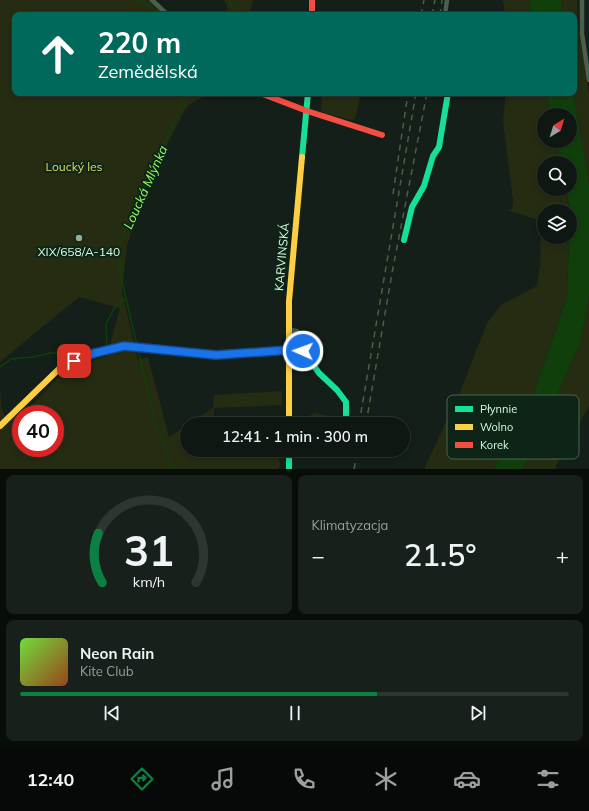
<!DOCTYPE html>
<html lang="pl">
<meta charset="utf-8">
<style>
body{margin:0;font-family:Mulish,sans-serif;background:#17201b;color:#f1f3f6;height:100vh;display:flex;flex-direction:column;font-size:15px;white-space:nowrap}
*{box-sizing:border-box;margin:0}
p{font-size:13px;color:#9b9f9f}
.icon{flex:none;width:22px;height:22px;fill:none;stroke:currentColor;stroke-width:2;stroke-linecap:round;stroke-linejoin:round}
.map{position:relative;height:469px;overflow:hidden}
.side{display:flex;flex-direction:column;gap:6px;padding:6px;background:#080d0a;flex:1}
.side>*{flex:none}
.top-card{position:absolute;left:12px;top:12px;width:565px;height:84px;border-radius:8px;box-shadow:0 2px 6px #0003,0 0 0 1px #2e3632;background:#00695c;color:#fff;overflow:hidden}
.needle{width:26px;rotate:38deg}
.controls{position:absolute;left:537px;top:108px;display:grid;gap:8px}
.controls a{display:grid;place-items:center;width:40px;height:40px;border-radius:50%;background:#0e1712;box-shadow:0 2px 6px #0003,0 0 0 1px #2e3632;font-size:20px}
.speed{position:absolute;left:12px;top:405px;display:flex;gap:8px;font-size:20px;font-weight:700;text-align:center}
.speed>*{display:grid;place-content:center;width:52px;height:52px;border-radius:50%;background:#0e1712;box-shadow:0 2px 6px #0003,0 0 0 1px #2e3632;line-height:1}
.speed .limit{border:6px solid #d22;background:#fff;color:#111}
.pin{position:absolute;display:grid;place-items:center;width:34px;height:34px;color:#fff;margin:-17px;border-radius:8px;box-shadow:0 2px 6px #0006}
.me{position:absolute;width:44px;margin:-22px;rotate:272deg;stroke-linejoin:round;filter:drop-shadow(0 0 3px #0008)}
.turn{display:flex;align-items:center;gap:14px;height:84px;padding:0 20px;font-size:18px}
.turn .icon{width:52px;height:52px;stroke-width:2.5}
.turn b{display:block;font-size:28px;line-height:34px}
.big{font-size:30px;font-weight:600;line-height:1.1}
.side .tile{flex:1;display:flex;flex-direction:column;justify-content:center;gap:6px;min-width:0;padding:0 14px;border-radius:8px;background:#17201b}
.side .dial{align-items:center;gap:0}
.dial svg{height:104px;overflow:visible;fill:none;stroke:#2e3632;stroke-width:7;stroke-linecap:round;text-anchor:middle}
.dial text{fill:#f1f3f6;stroke:none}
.song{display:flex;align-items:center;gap:12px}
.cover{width:48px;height:48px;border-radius:6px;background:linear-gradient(135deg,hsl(100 70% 55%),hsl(20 70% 35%))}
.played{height:4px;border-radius:2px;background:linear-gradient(90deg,#0b8043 65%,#2e3632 65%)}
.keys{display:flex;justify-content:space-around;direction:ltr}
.heat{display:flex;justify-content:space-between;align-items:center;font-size:22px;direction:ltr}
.side .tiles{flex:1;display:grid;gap:6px;grid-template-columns:1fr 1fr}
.tile:last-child{grid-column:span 2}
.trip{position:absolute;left:180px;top:417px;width:230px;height:40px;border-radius:20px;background:#0e1712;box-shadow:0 2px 6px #0003,0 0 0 1px #2e3632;font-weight:600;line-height:40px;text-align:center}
.tab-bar{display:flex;height:64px;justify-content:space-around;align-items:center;background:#060907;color:#9b9f9f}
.tab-bar .icon{width:28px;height:28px}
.tab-bar .selected{color:#0b8043}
.tab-bar b{font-size:18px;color:#f1f3f6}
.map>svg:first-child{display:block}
.green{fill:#262c12;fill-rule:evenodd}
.water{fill:#113f0b}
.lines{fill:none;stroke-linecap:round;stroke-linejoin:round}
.stream{stroke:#113f0b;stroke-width:1.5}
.street{stroke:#49604e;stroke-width:4.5}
.fast{stroke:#16e098;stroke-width:6}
.slow{stroke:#ffcf43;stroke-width:6}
.jam{stroke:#f24e42;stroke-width:6}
.rail{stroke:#4a6041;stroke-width:1.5;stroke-dasharray:6 5;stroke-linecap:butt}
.route-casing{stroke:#114b97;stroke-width:10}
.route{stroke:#1a73e8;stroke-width:7}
.poi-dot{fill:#8fb19b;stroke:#0e2417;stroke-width:1.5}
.labels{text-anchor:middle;stroke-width:4;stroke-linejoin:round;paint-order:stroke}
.park-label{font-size:12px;fill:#dfdc5e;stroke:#0e2417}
.poi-label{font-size:12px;fill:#d2ffe1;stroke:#0e2417}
.street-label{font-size:12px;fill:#d2ffe1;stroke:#0e2417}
.water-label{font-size:13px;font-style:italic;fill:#91fe60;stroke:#0e2417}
.key{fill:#0e2417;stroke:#496654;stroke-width:1}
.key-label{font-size:11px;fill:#d2ffe1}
</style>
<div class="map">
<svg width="589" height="469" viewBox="0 0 589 469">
<rect width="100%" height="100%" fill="#131f18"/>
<g class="green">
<path d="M0,0H152L168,15H15V93H210L187,106L147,184L127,246L122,291L138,360L148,357L169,437L187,425V450H213V456H241V450H256L266,453L269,450H277L280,464L279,469H0V386L1,407L4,415L19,416L37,400L65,370L107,356L120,308L79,297L0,362ZM21,414H55V448H21Z"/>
<path d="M224,0H253L249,15H228L227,6Z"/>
<path d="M503,0H529L531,15H505Z"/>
<path d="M561,0H577L578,26L589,94V184L573,93L574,15H562Z"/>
<path d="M322,93H361L355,119L351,120L324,113L321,110Z"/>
<path d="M506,93H547L551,115H544V141H556L561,163H544V189H566L569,211H544V237H569L567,297L532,399L500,460L493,469H424L461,390L487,323L501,305L537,286L540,266L541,221L508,210L512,209L513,201L503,121Z"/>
<path d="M589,295V406L556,465V469H522L541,432L581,340Z"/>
<path d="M282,391V405L214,408L213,424H189L213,408L214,395Z"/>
<path d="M315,413L345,419L344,424H301V420Z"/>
<path d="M297,450H340L338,457L336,458L296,453Z"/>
</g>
<g class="water">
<path d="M529,0H561L562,15H531Z"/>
<path d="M547,93H573L589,184V295L581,340L541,432L522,469H493L500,460L532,399L567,297L570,211L566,189H570V163H561L556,141H570V115H551Z"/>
</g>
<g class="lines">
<g class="stream">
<path d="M136,0L143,2L161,15"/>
<path d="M229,0L234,10V15"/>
<path d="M137,345L120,273V246L128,220L144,190L187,93"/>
<path d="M101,348L107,347L106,324L115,307L126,298"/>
<path d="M138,349L155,423L174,469"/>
<path d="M0,367L11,359L33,357L50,353H86"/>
</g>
<g class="street">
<path d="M152,0L168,15"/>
<path d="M582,0V34L589,80"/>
<path d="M445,15L447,0"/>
<path d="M288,330L297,331L302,338L303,351"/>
</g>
<g class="fast">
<path d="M302,157L308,93"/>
<path d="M404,240L412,207L424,186L433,156L439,147L448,93"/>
<path d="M130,347L216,355L289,350L303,351L319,373L337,390L346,402V424"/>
<path d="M289,450V469"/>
</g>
<g class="slow">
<path d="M289,424V301L302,157"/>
<path d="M0,426L63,365L95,353L124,346L130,347"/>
</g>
<g class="jam">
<path d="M312,0V15"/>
<path d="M260,93L307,111L382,135"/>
</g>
<g class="rail">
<path d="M421,15L424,0"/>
<path d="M432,15L435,0"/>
<path d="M440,15L442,0"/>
<path d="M393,194L408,93"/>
<path d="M359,424L416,93"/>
<path d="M366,424L392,273L427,93"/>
<path d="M354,469L358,450"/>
</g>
</g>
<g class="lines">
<defs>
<path id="route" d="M74,361L95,353L124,346L216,355L289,350L303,351"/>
</defs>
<use href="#route" class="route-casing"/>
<use href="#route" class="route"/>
</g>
<circle class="poi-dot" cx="79" cy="238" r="4"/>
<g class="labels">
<g class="park-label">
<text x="74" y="171">Loucký les</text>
</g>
<g class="poi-label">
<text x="79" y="256">XIX/658/A-140</text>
</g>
<g class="street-label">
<text transform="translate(282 257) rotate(-85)" y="4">KARVINSKÁ</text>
</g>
<g class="water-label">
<text transform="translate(145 187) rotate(-66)" y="5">Loucká Mlýnka</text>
</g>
</g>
<rect x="447" y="395" width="132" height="64" rx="6" class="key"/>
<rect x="455" y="406" width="18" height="6" fill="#16e098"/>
<rect x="455" y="424" width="18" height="6" fill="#ffcf43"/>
<rect x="455" y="442" width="18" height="6" fill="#f24e42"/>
<g class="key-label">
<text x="480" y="413">Płynnie</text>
<text x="480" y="431">Wolno</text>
<text x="480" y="449">Korek</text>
</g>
</svg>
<div class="controls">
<a><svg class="needle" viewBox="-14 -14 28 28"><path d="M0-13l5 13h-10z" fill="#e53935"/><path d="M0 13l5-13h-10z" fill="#9b9f9f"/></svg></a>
<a><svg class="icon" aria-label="search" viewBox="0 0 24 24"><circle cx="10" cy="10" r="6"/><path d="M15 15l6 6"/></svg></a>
<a><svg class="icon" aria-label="layers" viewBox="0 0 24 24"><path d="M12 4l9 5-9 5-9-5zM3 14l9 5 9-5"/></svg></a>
</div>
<div class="speed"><div class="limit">40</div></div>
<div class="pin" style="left:74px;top:361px;background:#d93025"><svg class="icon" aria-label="arrive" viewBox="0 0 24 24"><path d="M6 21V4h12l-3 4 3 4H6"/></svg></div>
<svg class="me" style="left:303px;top:351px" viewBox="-20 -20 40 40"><circle r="17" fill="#1a73e8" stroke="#fff" stroke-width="3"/><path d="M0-11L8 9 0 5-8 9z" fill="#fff"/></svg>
<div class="trip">12:41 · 1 min · 300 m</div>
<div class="top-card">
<div class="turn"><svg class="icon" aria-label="ahead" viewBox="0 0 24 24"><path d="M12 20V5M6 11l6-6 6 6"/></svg><div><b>220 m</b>Zemědělská</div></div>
</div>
</div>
<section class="side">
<div class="tiles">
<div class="tile dial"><svg viewBox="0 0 100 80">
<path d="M14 69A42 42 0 1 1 86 69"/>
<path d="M14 69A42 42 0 0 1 11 31" stroke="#0b8043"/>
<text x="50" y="56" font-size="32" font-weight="700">31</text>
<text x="50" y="72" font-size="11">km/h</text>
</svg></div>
<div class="tile"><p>Klimatyzacja</p>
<div class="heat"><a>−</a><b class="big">21.5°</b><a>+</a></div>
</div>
<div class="tile">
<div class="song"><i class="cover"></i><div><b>Neon Rain</b><p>Kite Club</p></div></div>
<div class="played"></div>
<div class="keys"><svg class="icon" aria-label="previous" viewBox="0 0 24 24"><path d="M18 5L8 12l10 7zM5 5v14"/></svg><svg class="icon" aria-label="pause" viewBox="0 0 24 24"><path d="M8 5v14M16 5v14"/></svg><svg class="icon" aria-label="next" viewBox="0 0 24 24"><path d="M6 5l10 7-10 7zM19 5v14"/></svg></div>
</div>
</div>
</section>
<nav class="tab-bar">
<b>12:40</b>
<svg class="icon selected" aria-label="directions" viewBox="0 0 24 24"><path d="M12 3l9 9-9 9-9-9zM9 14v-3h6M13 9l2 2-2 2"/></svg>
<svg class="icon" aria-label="music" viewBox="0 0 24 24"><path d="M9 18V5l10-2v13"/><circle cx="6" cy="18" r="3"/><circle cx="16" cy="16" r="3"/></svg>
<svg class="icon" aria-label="phone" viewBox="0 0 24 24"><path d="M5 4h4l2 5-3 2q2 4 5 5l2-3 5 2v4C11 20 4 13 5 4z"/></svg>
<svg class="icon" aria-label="climate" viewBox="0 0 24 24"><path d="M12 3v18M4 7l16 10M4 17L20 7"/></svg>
<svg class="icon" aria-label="car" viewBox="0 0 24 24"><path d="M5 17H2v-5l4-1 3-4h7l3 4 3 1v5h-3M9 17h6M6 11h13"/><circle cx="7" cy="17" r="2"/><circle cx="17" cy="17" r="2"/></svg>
<svg class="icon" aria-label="filters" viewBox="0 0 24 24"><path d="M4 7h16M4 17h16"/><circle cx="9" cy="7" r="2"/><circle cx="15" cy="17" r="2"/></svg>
</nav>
